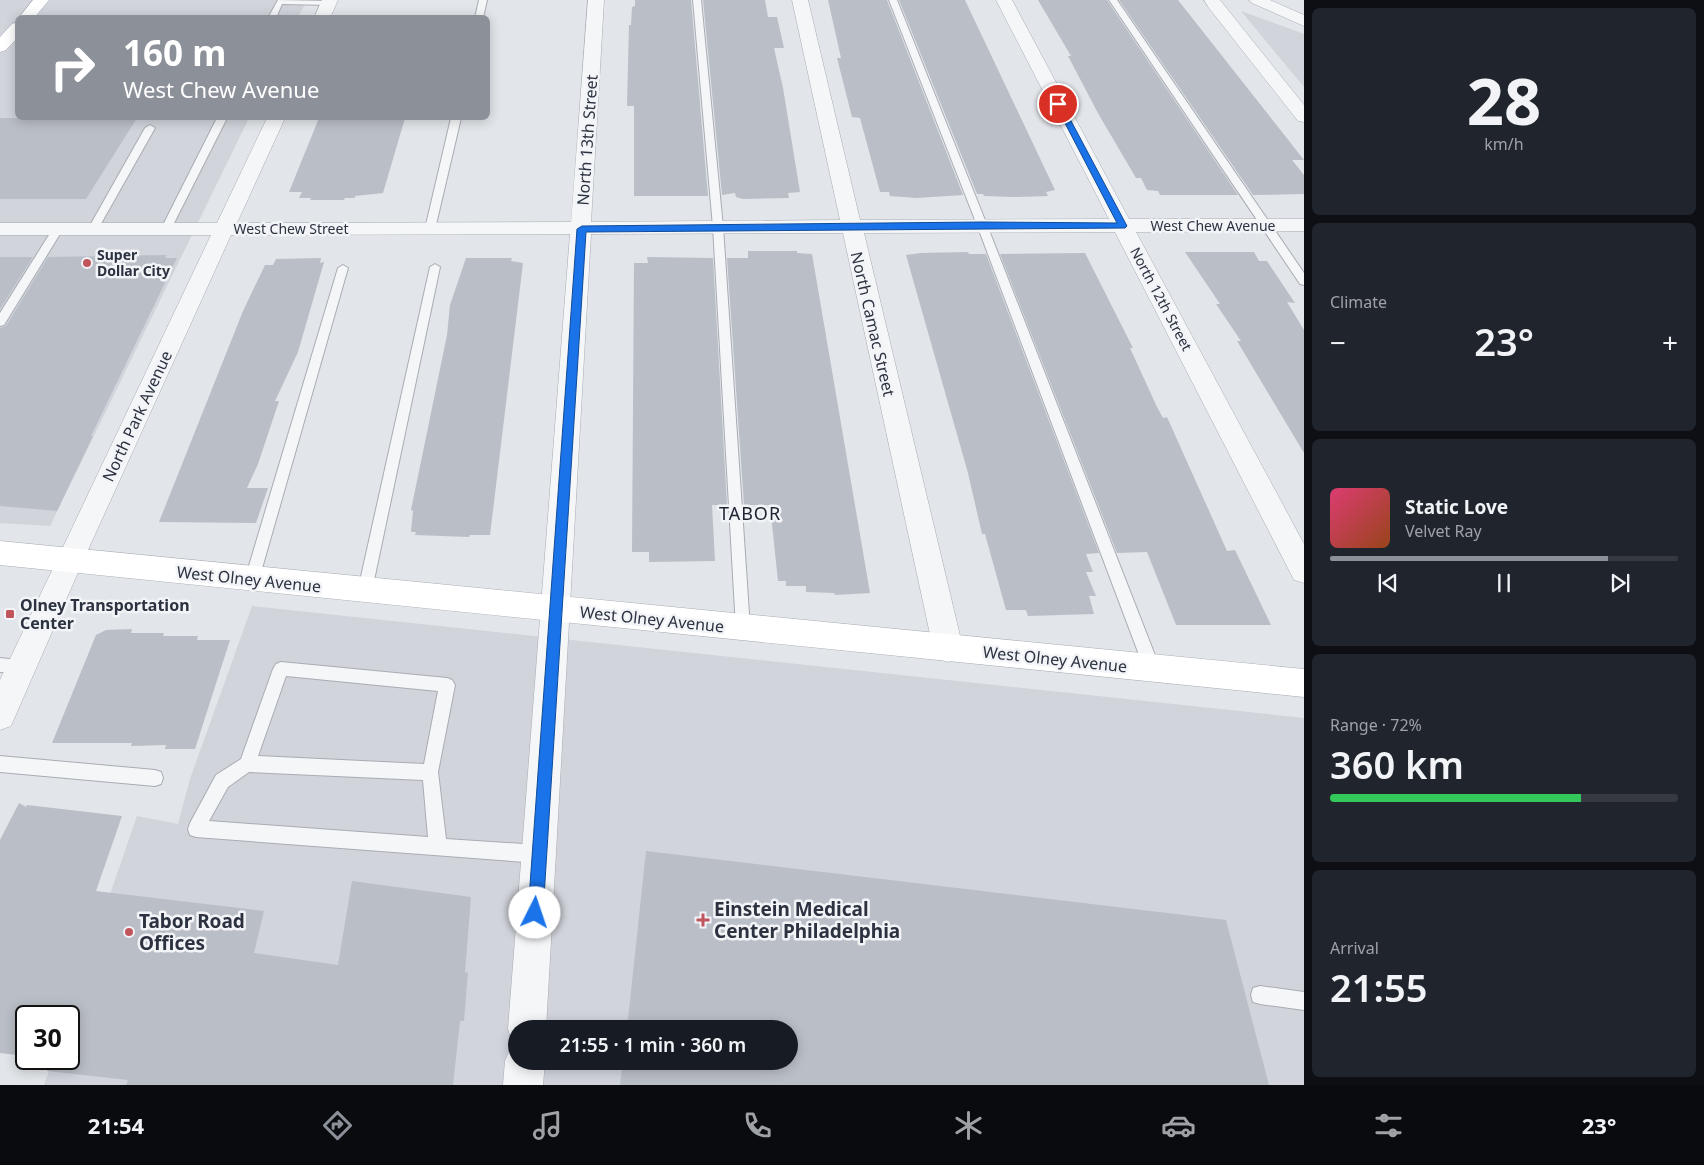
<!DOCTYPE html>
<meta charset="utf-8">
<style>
body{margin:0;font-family:"Noto Sans",sans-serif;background:#20242c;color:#f1f3f6;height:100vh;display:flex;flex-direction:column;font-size:19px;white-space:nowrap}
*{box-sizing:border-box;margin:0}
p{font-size:16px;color:#9ea1a6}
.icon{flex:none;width:28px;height:28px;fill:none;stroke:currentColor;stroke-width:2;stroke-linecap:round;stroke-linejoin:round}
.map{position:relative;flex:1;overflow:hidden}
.side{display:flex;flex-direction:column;gap:8px;padding:8px;background:#0d0f14;width:400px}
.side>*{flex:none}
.top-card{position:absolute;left:15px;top:15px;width:475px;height:105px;border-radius:8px;box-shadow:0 2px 12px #0003;background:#8c9099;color:#fff;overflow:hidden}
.speed{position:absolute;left:15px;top:1005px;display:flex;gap:10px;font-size:25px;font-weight:700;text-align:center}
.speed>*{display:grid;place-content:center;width:65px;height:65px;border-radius:50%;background:#171b24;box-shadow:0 2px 12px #0003;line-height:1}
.speed .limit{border:2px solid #111;border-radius:8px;background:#fff;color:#111}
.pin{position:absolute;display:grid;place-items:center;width:42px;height:42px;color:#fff;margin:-21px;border:2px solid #fff;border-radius:50%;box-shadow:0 1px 5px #0007}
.me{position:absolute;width:55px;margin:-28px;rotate:4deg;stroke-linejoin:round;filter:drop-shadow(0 0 4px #0008)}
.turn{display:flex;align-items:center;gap:18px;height:105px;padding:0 25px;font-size:22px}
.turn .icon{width:65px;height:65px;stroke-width:2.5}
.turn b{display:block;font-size:35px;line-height:42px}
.big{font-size:38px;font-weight:600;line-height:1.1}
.side .widget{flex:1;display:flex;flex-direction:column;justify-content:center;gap:8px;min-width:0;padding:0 18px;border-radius:8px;background:#20242c}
.side .dial{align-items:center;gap:0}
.dial b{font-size:65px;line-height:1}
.song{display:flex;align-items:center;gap:15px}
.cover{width:60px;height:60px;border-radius:8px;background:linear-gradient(135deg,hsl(340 70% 55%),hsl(20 70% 35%))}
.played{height:5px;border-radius:2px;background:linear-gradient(90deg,#8c9099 80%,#363941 80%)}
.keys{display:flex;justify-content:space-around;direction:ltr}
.heat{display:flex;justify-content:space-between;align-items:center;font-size:28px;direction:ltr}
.charge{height:8px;border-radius:4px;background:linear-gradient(90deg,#34c759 72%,#363941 0)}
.trip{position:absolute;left:508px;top:1020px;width:290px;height:50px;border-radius:25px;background:#171b24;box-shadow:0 2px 12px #0003;font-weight:600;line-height:50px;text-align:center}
.dock{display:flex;height:80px;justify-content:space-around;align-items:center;background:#090b0e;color:#9ea1a6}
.dock .icon{width:35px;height:35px}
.dock .on{color:#8c9099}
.dock b{font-size:22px;color:#f1f3f6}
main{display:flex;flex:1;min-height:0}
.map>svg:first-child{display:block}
.built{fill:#d1d4db;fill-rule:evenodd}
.building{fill:#babec6}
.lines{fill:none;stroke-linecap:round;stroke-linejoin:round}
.lane-casing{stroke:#a8acb3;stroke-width:2}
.street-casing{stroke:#a8acb3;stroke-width:1}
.secondary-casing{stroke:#a8acb3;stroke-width:1}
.primary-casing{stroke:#a3a8b4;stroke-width:1}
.lane{fill:#f5f6f8;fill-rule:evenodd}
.street{fill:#f5f6f8;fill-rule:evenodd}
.secondary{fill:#fff;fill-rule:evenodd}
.primary{fill:#fff;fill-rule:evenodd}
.route{fill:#1a73e8;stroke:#114b97}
.poi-dot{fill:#c1555c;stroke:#f2f4f7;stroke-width:2}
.labels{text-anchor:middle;stroke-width:5;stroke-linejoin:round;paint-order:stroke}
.far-street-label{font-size:14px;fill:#2c3240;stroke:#f2f4f7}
.far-poi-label{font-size:14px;font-weight:bold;fill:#2c3240;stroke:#f2f4f7;text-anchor:start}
.street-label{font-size:16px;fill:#2c3240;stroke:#f2f4f7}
.poi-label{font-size:16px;font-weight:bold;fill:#2c3240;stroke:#f2f4f7;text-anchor:start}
.neighbourhood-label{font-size:18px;letter-spacing:1px;fill:#1e2331;stroke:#f2f4f7}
.near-poi-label{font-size:19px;font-weight:bold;fill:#2c3240;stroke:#f2f4f7;text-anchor:start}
</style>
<main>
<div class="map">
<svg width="1304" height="1085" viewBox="0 0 1304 1085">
<rect width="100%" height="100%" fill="#e2e5e9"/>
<g class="built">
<path d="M0,0H307L298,17L18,18V118H249L50,526L0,523Z"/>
<path d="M1241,11L1304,34V87Z"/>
<path d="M252,606L1304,718V1085H44L53,1059H69L68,1016L137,816L178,824L190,779ZM516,1029H789V1061H516Z"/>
</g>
<g class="building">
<path d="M635,0H691L708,196H634V106H627L629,25H631L632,7L635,6Z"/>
<path d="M703,0H765L768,17H777L784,48H774L783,88L800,192L788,193L789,198L743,199L736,197L735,193L722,195Z"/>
<path d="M828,0H887L963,195L916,198L890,196L889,192H880L860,118L852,117L837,58H841Z"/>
<path d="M899,0H965L1055,190L1046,192L1048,196L1015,197L984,196L983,194H977Z"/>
<path d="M1038,0H1107L1238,195H1160L1158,191L1147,190L1141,178H1136L1099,115L1068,56H1071Z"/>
<path d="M1119,0H1178L1304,160H1292L1304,175V194L1253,195Z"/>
<path d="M0,118H137L86,199H0Z"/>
<path d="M319,118H405L383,193L355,196V198H345L344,200H310L311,198H299L302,192H289Z"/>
<path d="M748,251H797V253L812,254L870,593L835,595L834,593L806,592V586H786V581H778L770,505H744L727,258H748Z"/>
<path d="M968,252L969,254H986L1099,553L1086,554L1093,572H1086L1096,596H1089L1094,614L1028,616L1026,610H1006L985,534H982L968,473L906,255L921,253Z"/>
<path d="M1185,252H1254L1259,261H1267L1295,303L1287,302L1304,330V453L1237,341H1241L1216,304H1220Z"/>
<path d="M1085,253L1133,348H1130L1157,407L1163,418L1167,417L1227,551L1235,550L1271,625H1176L1147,552L1117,553L1000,254Z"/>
<path d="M167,255L165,258H177L91,436H93L57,511L0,506V328L6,326L48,257Z"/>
<path d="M0,257H33L0,309Z"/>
<path d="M647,257L713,258L727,505H712L715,561L649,562V552H632L634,263H648Z"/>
<path d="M321,258L320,263L324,262L298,352L275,401H279L258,464L247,488H268L256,523L159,522L243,311L265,265H273L276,259Z"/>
<path d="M466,258H512L511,261L523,263L490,535H470L469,537L415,535L416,532H411L413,511L411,510L447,335L450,305Z"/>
<path d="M132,629L131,633H164L163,636H198L197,640H230L195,749H165L166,745L131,746L132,743H52L96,635L106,630Z"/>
<path d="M19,803L26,807L27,805L122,816L96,891L264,911L254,953L338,965L352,881L471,897L465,973L468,972L464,1021H460L453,1085H126L128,1080L47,1071L51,1060L45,1059H69V1016H26V1056L0,1053V840Z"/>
<path d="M646,851L1226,920L1269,1085H620L623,1061H789V1029H627Z"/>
</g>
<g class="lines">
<defs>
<g id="lane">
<path d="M278,0L329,1L333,3L329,5L282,4L276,18H268Z"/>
<path d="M479,0H487L483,18H475Z"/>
<path d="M693,0H701L723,227L750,628L748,633L743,635L738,633L736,628L713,227Z"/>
<path d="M889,0H897L987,225L1160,668L1157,673L1152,675L1147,673L1144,668L977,225Z"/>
<path d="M1109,0H1117L1304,273V285L1300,284Z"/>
<path d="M217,118H227L171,229L166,232L162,231L161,229Z"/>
<path d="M451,118H461L435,229L430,232L425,229Z"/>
<path d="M150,125L155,128L98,229L93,232L89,231L88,229L145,128Z"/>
<path d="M58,226L63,229L4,325L0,326V313L54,227Z"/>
<path d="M435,264L440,267L372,590L370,594L365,596L360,594L358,590L430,267Z"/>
<path d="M343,265L348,268L259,579L257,583L252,585L247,583L245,579L338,268Z"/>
<path d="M0,658L27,661L30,666L27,671L22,673L0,672Z"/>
<path d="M281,662L447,678L452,680L455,685L438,772L446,839L539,845L545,848L548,854L545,860L539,863L196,837L190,835L188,829L190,823L216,775L241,759L273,669L276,664ZM286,676L438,691L424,764L258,756ZM249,772L423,780L428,837L209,821L228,787Z"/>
<path d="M0,756L155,770L161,772L163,778L161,784L155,786L0,772Z"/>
<path d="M1260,986L1304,992V1010L1260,1004L1253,1002L1251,995L1253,988Z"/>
</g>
<g id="street">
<path d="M322,0H338L330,18H314Z"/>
<path d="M588,0H604L591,222L840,220L792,0H808L860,220L1109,219L996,0H1012L1129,219H1304V231L1136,232L1304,544V583L1294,580L1115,232L864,233L963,648L959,658L948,662L937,658L933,648L843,233L591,234L546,1029H516V1044L513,1043L508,1029L570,234L231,235L83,561L11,726L0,730V680L211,235H0V223H217L267,118H285L237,223L571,222Z"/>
<path d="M1204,0H1220L1304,105V122L1298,121L1209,8Z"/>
<path d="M1249,0H1270L1304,15V26L1252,3Z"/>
<path d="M516,1045V1061H545L543,1085H503L505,1061L511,1047Z"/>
</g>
<path id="secondary" d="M0,541L1304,669V697L0,565Z"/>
<g id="primary">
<path d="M33,0H49L34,18L18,19Z"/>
<path d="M18,22V37L6,50L0,52V37L12,24Z"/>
</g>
</defs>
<use href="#lane" class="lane-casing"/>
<use href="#street" class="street-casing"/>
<use href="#secondary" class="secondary-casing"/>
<use href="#primary" class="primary-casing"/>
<use href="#lane" class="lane"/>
<use href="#street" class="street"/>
<use href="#secondary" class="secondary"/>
<use href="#primary" class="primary"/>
</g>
<path class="route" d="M1058,102L1062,104L1127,226L1125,228L586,232L543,913L540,918L535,920L530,918L528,913L577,229L582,226L982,222L1117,223L1055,104Z"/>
<g class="poi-dot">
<circle cx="87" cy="263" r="5"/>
<rect x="5" y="609" width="10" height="10" rx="2.5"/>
<path d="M700.5 912.5h5v5h5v5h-5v5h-5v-5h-5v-5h5z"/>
<circle cx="129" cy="932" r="5"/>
</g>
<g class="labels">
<g class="far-street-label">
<text x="1213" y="231">West Chew Avenue</text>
<text x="291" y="234">West Chew Street</text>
<text transform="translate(1161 299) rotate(62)" y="5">North 12th Street</text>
</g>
<g class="far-poi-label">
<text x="97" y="260">Super<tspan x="97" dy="16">Dollar City</tspan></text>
</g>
<g class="street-label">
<text transform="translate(587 140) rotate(-86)" y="6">North 13th Street</text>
<text transform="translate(873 324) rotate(77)" y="6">North Camac Street</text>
<text transform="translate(137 416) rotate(-65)" y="6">North Park Avenue</text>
<text transform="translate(249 579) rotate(6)" y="6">West Olney Avenue</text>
<text transform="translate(652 619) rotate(6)" y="6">West Olney Avenue</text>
<text transform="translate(1055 659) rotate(6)" y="6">West Olney Avenue</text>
</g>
<g class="poi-label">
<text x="20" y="611">Olney Transportation<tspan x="20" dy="18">Center</tspan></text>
</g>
<g class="neighbourhood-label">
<text x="750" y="520">TABOR</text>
</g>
<g class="near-poi-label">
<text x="714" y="916">Einstein Medical<tspan x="714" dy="22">Center Philadelphia</tspan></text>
<text x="139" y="928">Tabor Road<tspan x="139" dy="22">Offices</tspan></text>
</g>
</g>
</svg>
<div class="speed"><div class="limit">30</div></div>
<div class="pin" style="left:1058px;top:104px;background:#d93025"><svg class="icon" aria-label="arrive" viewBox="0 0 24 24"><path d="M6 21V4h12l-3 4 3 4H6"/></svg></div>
<svg class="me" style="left:535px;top:913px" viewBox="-20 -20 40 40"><circle r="19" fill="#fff"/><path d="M0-13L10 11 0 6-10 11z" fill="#1a73e8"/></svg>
<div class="trip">21:55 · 1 min · 360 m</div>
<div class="top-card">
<div class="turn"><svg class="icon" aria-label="right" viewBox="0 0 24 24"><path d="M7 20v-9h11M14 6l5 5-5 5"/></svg><div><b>160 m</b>West Chew Avenue</div></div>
</div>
</div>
<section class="side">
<div class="widget dial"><b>28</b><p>km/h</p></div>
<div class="widget"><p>Climate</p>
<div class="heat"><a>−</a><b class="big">23°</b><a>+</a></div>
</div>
<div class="widget">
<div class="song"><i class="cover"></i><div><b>Static Love</b><p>Velvet Ray</p></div></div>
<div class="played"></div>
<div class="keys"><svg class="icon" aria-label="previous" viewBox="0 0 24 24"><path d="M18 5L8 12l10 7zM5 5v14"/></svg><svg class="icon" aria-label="pause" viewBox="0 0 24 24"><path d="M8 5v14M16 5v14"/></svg><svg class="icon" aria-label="next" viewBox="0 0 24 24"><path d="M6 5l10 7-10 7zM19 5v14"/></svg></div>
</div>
<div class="widget"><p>Range · 72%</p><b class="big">360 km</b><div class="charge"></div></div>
<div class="widget"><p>Arrival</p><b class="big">21:55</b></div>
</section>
</main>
<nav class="dock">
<b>21:54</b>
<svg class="icon on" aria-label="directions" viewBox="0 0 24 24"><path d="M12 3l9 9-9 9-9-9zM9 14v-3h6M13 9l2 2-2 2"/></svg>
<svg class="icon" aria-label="music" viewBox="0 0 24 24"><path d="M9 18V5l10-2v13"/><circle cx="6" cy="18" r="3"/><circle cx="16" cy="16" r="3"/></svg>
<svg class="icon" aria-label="phone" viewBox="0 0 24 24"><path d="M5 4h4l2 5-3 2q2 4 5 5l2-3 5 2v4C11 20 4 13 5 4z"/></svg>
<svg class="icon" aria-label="climate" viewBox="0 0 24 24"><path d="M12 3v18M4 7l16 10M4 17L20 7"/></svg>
<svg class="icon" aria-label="car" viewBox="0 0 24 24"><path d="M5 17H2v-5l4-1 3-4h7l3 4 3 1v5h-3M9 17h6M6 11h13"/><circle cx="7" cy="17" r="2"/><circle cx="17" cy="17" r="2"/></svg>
<svg class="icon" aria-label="filters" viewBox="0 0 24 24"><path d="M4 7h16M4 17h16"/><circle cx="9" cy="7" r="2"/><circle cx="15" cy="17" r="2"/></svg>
<b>23°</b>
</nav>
